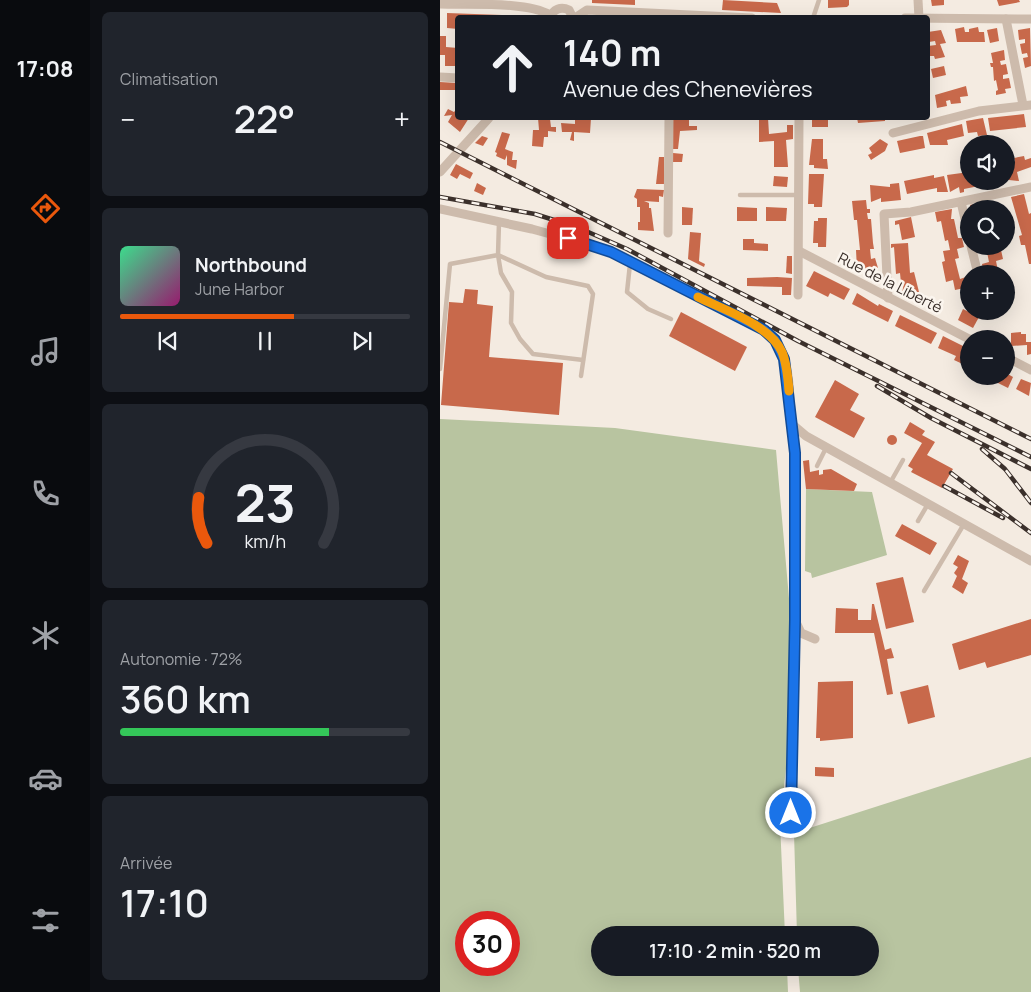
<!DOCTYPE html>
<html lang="fr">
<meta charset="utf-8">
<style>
body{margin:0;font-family:Manrope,sans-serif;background:#20242c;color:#f1f3f6;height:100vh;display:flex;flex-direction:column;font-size:19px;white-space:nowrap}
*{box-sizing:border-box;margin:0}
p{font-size:16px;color:#9ea1a6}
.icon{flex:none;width:28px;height:28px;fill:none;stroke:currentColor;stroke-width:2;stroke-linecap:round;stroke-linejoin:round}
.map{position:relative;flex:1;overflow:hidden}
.panel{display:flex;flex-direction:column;gap:12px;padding:12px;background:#0d0f14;width:350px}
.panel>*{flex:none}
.top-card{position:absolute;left:15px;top:15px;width:475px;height:105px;border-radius:5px;box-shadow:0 5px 20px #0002;background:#171b24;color:#f1f3f6;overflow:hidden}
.fabs{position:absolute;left:520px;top:135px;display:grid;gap:10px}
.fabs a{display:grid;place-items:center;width:55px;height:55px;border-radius:50%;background:#171b24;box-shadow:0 5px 20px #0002;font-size:25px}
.speed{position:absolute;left:15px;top:911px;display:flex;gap:10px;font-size:25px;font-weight:700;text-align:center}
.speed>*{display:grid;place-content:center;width:65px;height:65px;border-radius:50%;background:#171b24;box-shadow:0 5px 20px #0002;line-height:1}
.speed .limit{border:8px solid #d22;background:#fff;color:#111}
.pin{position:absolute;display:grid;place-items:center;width:42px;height:42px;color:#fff;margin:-21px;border-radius:10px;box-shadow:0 2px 8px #0006}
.me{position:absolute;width:55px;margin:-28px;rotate:0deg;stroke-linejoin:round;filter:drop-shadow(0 0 4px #0008)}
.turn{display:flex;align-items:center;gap:18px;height:105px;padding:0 25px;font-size:22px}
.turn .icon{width:65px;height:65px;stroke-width:2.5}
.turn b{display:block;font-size:35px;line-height:42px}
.big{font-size:38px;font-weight:600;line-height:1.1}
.panel .tile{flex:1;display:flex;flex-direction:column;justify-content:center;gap:8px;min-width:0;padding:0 18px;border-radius:8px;background:#20242c}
.panel .dial{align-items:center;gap:0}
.dial svg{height:130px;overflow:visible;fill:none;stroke:#363941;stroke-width:7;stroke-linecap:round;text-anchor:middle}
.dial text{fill:#f1f3f6;stroke:none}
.song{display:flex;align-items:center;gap:15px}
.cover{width:60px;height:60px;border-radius:8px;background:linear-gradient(135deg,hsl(150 70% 55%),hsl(320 70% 35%))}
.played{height:5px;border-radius:2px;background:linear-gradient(90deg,#ea580c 60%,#363941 60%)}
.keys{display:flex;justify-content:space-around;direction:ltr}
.heat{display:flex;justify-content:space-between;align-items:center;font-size:28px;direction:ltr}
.charge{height:8px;border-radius:4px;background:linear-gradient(90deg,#34c759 72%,#363941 0)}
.trip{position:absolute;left:151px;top:926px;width:288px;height:50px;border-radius:25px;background:#171b24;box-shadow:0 5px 20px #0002;font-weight:600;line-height:50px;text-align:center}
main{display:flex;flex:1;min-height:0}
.tabs{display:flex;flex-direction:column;width:90px;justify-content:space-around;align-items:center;background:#090b0e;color:#9ea1a6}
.tabs .icon{width:35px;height:35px}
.tabs .selected{color:#ea580c}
.tabs b{font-size:22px;color:#f1f3f6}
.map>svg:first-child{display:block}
.green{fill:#b8c4a0;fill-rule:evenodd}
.building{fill:#c8694b}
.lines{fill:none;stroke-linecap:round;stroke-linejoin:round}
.lane{stroke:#cdbbac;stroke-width:4.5}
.street{stroke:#cdbbac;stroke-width:9}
.rail-casing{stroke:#3b302b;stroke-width:4.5}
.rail{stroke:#fbf5ee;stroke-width:2.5;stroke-dasharray:8;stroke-linecap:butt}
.route-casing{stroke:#114b97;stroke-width:12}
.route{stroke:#1a73e8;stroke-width:9}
.slow{stroke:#f59e0b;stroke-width:9}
.labels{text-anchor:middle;stroke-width:5;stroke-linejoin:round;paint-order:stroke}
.street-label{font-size:15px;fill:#3b302b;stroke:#fbf5ee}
</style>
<main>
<nav class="tabs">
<b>17:08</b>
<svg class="icon selected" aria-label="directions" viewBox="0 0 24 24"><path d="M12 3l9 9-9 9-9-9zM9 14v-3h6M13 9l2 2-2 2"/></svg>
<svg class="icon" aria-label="music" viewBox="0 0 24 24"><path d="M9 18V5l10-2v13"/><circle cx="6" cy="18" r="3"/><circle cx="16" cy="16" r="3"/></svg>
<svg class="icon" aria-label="phone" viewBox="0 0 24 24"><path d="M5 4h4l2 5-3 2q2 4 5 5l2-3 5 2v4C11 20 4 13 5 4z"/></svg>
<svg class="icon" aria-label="climate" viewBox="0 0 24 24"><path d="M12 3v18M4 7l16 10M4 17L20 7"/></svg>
<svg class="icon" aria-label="car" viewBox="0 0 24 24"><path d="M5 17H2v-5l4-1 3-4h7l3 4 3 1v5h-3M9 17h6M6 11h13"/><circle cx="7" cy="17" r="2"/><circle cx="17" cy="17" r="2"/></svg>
<svg class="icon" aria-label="filters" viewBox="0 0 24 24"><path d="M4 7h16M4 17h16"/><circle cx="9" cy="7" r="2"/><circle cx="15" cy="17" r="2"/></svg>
</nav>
<section class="panel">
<div class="tile"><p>Climatisation</p>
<div class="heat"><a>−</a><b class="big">22°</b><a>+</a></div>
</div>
<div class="tile">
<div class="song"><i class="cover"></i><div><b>Northbound</b><p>June Harbor</p></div></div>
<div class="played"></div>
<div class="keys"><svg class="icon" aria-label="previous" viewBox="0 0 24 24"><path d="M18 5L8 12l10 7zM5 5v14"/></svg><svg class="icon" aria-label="pause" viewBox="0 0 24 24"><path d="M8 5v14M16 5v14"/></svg><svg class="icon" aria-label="next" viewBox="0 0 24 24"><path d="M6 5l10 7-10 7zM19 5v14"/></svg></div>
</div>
<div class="tile dial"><svg viewBox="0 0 100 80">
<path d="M14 69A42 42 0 1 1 86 69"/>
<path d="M14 69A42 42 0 0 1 9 41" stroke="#ea580c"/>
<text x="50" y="56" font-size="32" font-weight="700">23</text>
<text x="50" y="72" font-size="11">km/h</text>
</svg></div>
<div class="tile"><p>Autonomie · 72%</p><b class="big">360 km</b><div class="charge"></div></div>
<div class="tile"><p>Arrivée</p><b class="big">17:10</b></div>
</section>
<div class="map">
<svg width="591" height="992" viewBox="0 0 591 992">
<rect width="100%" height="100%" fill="#f4ebe1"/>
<g class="green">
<path d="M0,419L175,428L336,450L356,678L340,823L345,935H160V968H347L348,992H0ZM26,922H69V965H26Z"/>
<path d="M366,489L432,492L447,555L372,578L371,573L365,571Z"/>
<path d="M591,757V992H360L358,968H430V935H357L354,833Z"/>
</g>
<g class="building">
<path d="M152,0H195V5L152,3Z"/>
<path d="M283,0L337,3L341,13L282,10Z"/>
<path d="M388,0H409V5L407,7L388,8Z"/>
<path d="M491,0H504V5L492,6Z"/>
<path d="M557,0H579L580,2L559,6Z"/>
<path d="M7,13L62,15V18H18V29L7,28Z"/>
<path d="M524,27L525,32H529V29L538,27L539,32H544L545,42H517L515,29Z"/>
<path d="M557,28L559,41L550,43L547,30Z"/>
<path d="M590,28L591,66L585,68L583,58L588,57L587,53L582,54L580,44L585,43V39L579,40L578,30Z"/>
<path d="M501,30L506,43L500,44L505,57L495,59L494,56H489L488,46L496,45L495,41L489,42L488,32Z"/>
<path d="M0,36H6V47L18,48V66H5V55H0Z"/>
<path d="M564,50L565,60L560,61L561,65L566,64L568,74L563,75V79L569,78L571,88L565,89L566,93L556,95V91L558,90L556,80L554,81L553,67H551L550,63H553L551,53Z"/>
<path d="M504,66L506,75L493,78L491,69Z"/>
<path d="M0,82L17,83V90H0Z"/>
<path d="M526,86L528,96L520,97L521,103L511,104L510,100L506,101L507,106L497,108L495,95Z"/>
<path d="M18,107V118H29L20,132L8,122L12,115L4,116L8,109L14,112Z"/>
<path d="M584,114L586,127L550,131L548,118Z"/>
<path d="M98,118L110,119L111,127H116V132L108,131V137H104L103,147L92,146L93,130H99Z"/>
<path d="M135,118H151L150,133L134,132V141L130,140L132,132H122L121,123L135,124Z"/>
<path d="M233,118H249V126H257V130L240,131L238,149H232Z"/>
<path d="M319,118H328L329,134L347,132V125H353V139L346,140L348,167H334V141L319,142Z"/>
<rect x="372" y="118" width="16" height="9"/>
<path d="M417,118H445V121L418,123Z"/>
<path d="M543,118L547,135L538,136L537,132L528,133L526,121Z"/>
<path d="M522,124L524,136L507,140L508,145H490L487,133Z"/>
<path d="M62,132L70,134L65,149L73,152L72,160H77L76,169L67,165V155L65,160L56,156L57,153L55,152Z"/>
<path d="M42,136L48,138L43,146L35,143Z"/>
<path d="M480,136H483L485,148L460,153L457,141Z"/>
<path d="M372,139H383V159H387L388,169L374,168V165H369Z"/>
<path d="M440,139L448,144L445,151L431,160L428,155L432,153L429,148Z"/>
<path d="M233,153L243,154L242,162H232Z"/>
<path d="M584,156L585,160L591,158V167L577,172L579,181L569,180L566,177V163L575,161L574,158Z"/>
<path d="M219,157H224V184H216Z"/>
<path d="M16,164L33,173L30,179L20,174L17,179L10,175Z"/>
<path d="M529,172V181H549V184L540,189L539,186L524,189V192L520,193L519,187L510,192L507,175Z"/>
<path d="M369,174H384L382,207H374V204H368Z"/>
<path d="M494,175V178L504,176L508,192H497V188L467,194L464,181Z"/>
<path d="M334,176L348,177L347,187L333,186Z"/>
<path d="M37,183L46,188L43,195L34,191Z"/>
<path d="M459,183L461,200L441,202V198L431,202L430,185L450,187V184Z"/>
<path d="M197,189L224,190L223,197L219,196V202L204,201L209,203V208H211L214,231L198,230V222H200V207H197V199L194,197Z"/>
<path d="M584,194L589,214L591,213V264H589L585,245H581L579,236L582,235L571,197Z"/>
<path d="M426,200L427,209H430V213H427L428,219H431L433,243L434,249H430L431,259L435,258L438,268L417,270L416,250H420L417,220H414L412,201Z"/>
<path d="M544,202L545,209H531L530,205Z"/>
<path d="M242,207L253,208L252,225H242Z"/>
<path d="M297,207L317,208V221H297Z"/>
<path d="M326,207L347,208L346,221H326Z"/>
<path d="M512,209L511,219H514L518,238H522L524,247L517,249L519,258L515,259L520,279L526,277L529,282V287L515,290L513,280L506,282L502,262L505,261L503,251L510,250L508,240L505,241L501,221L497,222L495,212Z"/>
<path d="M471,217L475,237L462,240L459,224L455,225V221Z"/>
<path d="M378,218H387L386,247H378V243H373L374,221H378Z"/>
<path d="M250,232L261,233L259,261L265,264L264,267L248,259Z"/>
<path d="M303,239H314V243L328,244V251L303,250Z"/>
<path d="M468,243L470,273L474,272L479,292L462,293L464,283H461L460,273L456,274L454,247L451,248V244Z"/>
<path d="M542,246H557L558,250H561L563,259L556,261L558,271L544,274L542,264L549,262L547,252L541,254Z"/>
<path d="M347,256H352V274L346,273Z"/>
<path d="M374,271L410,289L404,300L390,293L388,297L366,286Z"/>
<path d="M337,277L352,278L351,295H342V287L307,286V278Z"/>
<path d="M25,289L38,290L37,304L53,306L49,357L123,363L119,415L1,405L9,302L23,303Z"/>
<path d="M417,293L438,306L439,304L453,311L448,322L412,304Z"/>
<path d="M523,309L539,317L533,328L518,320Z"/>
<path d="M241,312L307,347L295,371L229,336Z"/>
<path d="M460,315L497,333L491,344L455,326Z"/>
<path d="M581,332V334H586V342H591V354L587,355V345L571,346V333Z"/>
<path d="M503,336L529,349V367L514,360L516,356L498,348Z"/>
<path d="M566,373L573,377L568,388L552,380L554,376H566Z"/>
<path d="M581,379L591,383L589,396L576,389Z"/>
<path d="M395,380L419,394L410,410L425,418L414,438L375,417Z"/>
<path d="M470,422L485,431L482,435L495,442L487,455L513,469L502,488L471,472L473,469L468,466L482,443L464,433Z"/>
<circle cx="452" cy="440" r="5"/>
<path d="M369,460L370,472L379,470V475L383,474V470L391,469L417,484L414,491L366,489L363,461Z"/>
<path d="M462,524L497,543L490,555L455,536Z"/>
<path d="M518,555L529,561L522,579L528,583L523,594L512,587L517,576L514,573L518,567L513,564Z"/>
<path d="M463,577L474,622L446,629L436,583Z"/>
<path d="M432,604H434L445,650L451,648L454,658L447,659L453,694L447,695L434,633H395L396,608L418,609V620H431Z"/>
<path d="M591,619V655L547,668L545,662L519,670L512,644Z"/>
<path d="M413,681V738L380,741V738H376L378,682Z"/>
<path d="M488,685L495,717L468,724L460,692Z"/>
<path d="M375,767L394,768V777L375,776Z"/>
</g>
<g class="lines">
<g class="lane">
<path d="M373,18L379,0"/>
<path d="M300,195H359"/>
<path d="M58,255L106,277L148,286L153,294L141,376"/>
<path d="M58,255L61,273L72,292L71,323L80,339L93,354L143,360"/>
<path d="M190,264L187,292L208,309L231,319"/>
<path d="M0,369L10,264L58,255L59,222"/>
<path d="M377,466L386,448"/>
<path d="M450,483L463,460"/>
<path d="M478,521L488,504"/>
<path d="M484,591L524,524"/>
</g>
<g class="street">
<path d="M478,0L479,18"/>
<path d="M0,4C29,5 87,1 110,15"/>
<path d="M110,18C113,9 121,6 129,10L133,18"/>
<path d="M135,18L147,10L312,18"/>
<path d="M465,18L591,19"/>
<path d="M566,19L583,105"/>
<path d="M0,77L18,78"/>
<path d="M453,133L539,111L591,105"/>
<path d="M0,172L49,118"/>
<path d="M521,202L529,236"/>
<path d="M0,209L92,229L161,248L324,330C333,338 340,346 344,357C350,374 349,393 351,410C359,480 356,550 355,620L361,633L375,639"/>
<path d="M228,233L229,118"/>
<path d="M531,246L537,270"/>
<path d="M359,251L529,339"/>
<path d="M358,295L359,118"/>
<path d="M448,298L444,214L471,212L591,187"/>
<path d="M566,357L591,370"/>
<path d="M353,425L366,436L591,561"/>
<path d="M351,827L355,625"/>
</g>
<defs>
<g id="rail">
<path d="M0,142L591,439"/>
<path d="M0,197L95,214L139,228L187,249L358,341L591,457"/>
<path d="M437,386L491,418L591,469"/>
<path d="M542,449L565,469L591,503"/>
<path d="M511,473L591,533"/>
<path d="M504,486L563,518"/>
</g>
</defs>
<use href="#rail" class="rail-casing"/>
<use href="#rail" class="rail"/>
</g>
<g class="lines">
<defs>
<path id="route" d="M128,238L171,252L324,330L335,340L344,359L355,453V620L351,813"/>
</defs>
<use href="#route" class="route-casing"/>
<use href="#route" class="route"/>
<path class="slow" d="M258,297C284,310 330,325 342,352C347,364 348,378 349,391"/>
</g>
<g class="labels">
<g class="street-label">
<text transform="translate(450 283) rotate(27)" y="5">Rue de la Liberté</text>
</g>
</g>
</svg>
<div class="fabs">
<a><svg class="icon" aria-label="sound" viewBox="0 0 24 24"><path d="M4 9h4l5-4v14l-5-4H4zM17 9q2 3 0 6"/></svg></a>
<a><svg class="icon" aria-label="search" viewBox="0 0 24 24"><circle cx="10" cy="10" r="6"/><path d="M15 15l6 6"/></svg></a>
<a>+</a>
<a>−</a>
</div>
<div class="speed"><div class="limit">30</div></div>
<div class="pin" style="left:128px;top:238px;background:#d93025"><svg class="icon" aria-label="arrive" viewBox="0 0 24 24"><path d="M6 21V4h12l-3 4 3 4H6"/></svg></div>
<svg class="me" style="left:351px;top:813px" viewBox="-20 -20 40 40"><circle r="17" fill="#1a73e8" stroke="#fff" stroke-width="3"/><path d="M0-11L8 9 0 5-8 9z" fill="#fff"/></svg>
<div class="trip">17:10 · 2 min · 520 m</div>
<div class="top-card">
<div class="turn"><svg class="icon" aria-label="ahead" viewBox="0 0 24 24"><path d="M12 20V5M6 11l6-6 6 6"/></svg><div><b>140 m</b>Avenue des Chenevières</div></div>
</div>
</div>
</main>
